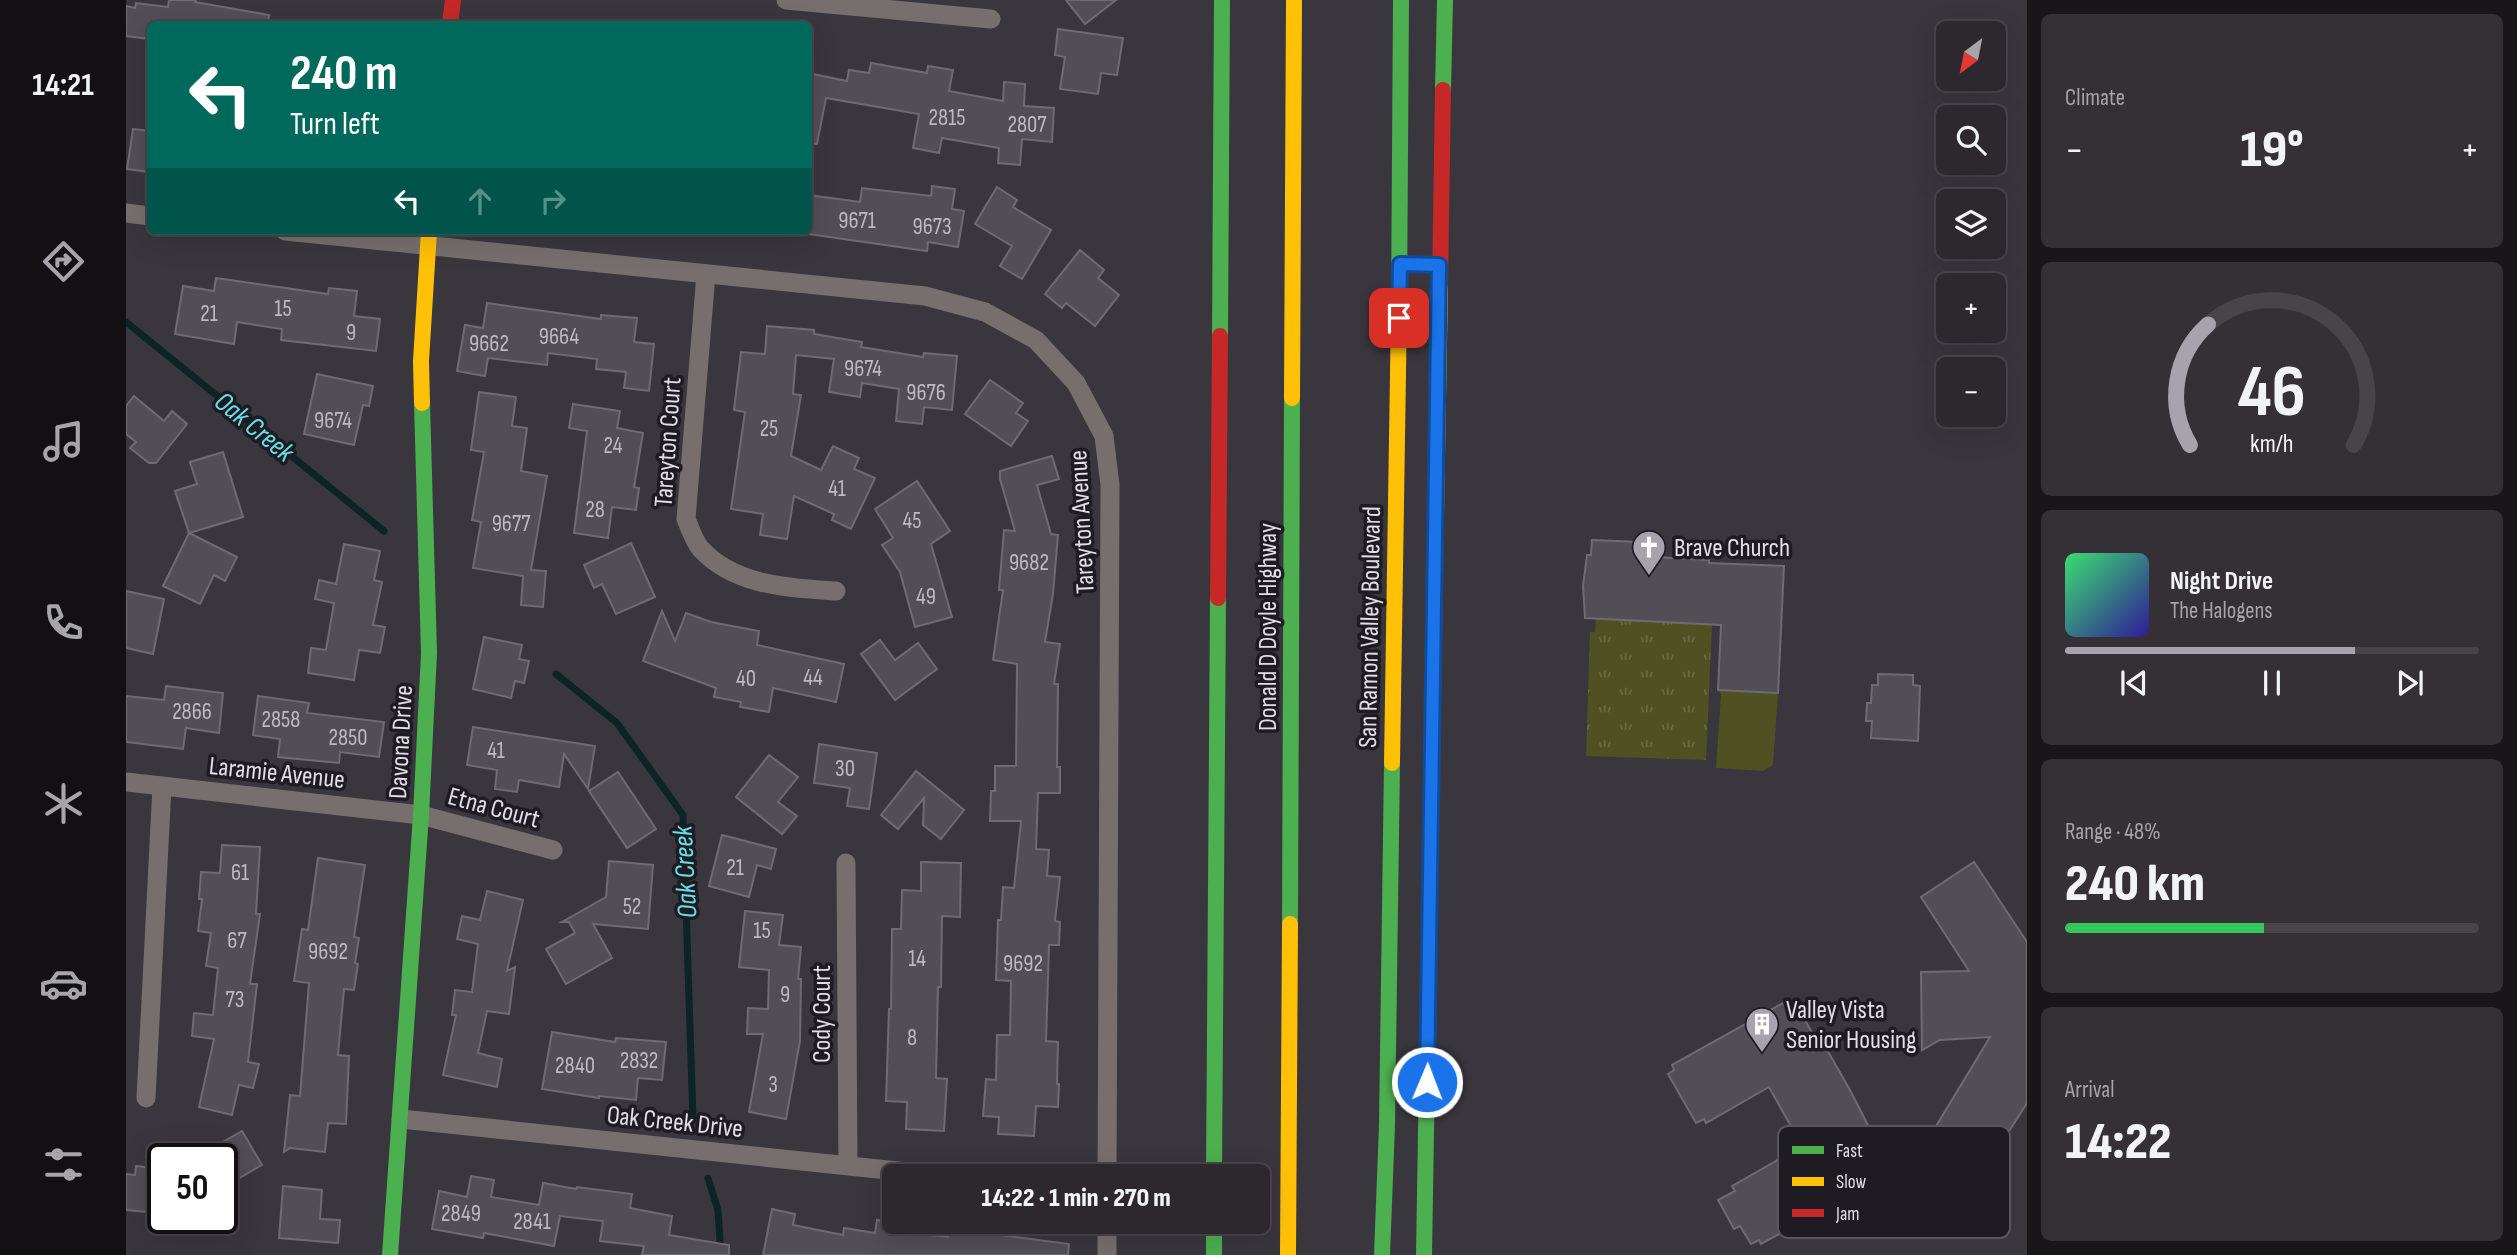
<!DOCTYPE html>
<meta charset="utf-8">
<style>
body{margin:0;font-family:"Sofia Sans Condensed",sans-serif;background:#343036;color:#f1f3f6;height:100vh;display:flex;flex-direction:column;font-size:26px;white-space:nowrap}
*{box-sizing:border-box;margin:0}
p{font-size:23px;color:#a6a6aa}
.icon{flex:none;width:38px;height:38px;fill:none;stroke:currentColor;stroke-width:2;stroke-linecap:round;stroke-linejoin:round}
.map{position:relative;flex:1;overflow:hidden}
.panel{display:flex;flex-direction:column;gap:14px;padding:14px;background:#181619;width:490px}
.panel>*{flex:none}
.hud{position:absolute;left:21px;top:21px;width:665px;height:214px;border-radius:10px;box-shadow:0 7px 28px #0002,0 0 0 2px #48444a;background:#00695c;color:#fff;overflow:hidden}
.needle{width:46px;rotate:212deg}
.tools{position:absolute;left:1810px;top:21px;display:grid;gap:14px}
.tools a{display:grid;place-items:center;width:70px;height:70px;border-radius:10px;background:#2c282e;box-shadow:0 7px 28px #0002,0 0 0 2px #48444a;font-size:35px}
.speed{position:absolute;left:21px;top:1143px;display:flex;gap:14px;font-size:35px;font-weight:700;text-align:center}
.speed>*{display:grid;place-content:center;width:91px;height:91px;border-radius:50%;background:#2c282e;box-shadow:0 7px 28px #0002,0 0 0 2px #48444a;line-height:1}
.speed .limit{border:4px solid #111;border-radius:10px;background:#fff;color:#111}
.pin{position:absolute;display:grid;place-items:center;width:60px;height:60px;color:#fff;margin:-30px;border-radius:14px;box-shadow:0 4px 10px #0006}
.me{position:absolute;width:77px;margin:-38px;rotate:1deg;stroke-linejoin:round;filter:drop-shadow(0 0 5px #0008)}
.turn{display:flex;align-items:center;gap:24px;height:147px;padding:0 28px;font-size:32px}
.turn .icon{width:91px;height:91px;stroke-width:2.5}
.turn b{display:block;font-size:49px;line-height:60px}
.lanes{display:flex;align-items:center;height:66px;padding:0 28px;background:#0003;justify-content:center;gap:35px;direction:ltr}
.lanes .off{opacity:.35}
.big{font-size:52px;font-weight:800;line-height:1.1}
.panel .tile{flex:1;display:flex;flex-direction:column;justify-content:center;gap:10px;min-width:0;padding:0 24px;border-radius:10px;background:#343036}
.panel .dial{align-items:center;gap:0}
.dial svg{height:182px;overflow:visible;fill:none;stroke:#48444a;stroke-width:7;stroke-linecap:round;text-anchor:middle}
.dial text{fill:#f1f3f6;stroke:none}
.song{display:flex;align-items:center;gap:21px}
.cover{width:84px;height:84px;border-radius:10px;background:linear-gradient(135deg,hsl(140 70% 55%),hsl(250 70% 35%))}
.played{height:7px;border-radius:4px;background:linear-gradient(90deg,#a7a3ac 70%,#48444a 70%)}
.keys{display:flex;justify-content:space-around;direction:ltr}
.heat{display:flex;justify-content:space-between;align-items:center;font-size:38px;direction:ltr}
.charge{height:10px;border-radius:5px;background:linear-gradient(90deg,#34c759 48%,#48444a 0)}
.trip{position:absolute;left:756px;top:1164px;width:388px;height:70px;border-radius:10px;background:#2c282e;box-shadow:0 7px 28px #0002,0 0 0 2px #48444a;font-weight:800;line-height:70px;text-align:center}
main{display:flex;flex:1;min-height:0}
.tabs{display:flex;flex-direction:column;width:126px;justify-content:space-around;align-items:center;background:#121012;color:#a6a6aa}
.tabs .icon{width:49px;height:49px}
.tabs .selected{color:#a7a3ac}
.tabs b{font-size:32px;color:#f1f3f6}
.map>svg:first-child{display:block}
.grass{fill:url(#grass-tufts)}
.park{fill:#505123}
.lines{fill:none;stroke-linecap:round;stroke-linejoin:round}
.stream{stroke:#0c2425;stroke-width:7}
.building{fill:#524e55;stroke:#6f6b72;stroke-width:2}
.street{stroke:#766f6e;stroke-width:19}
.fast{stroke:#4caf50;stroke-width:16}
.slow{stroke:#ffc107;stroke-width:16}
.jam{stroke:#c62828;stroke-width:16}
.route-casing{stroke:#114b97;stroke-width:18}
.route{stroke:#1a73e8;stroke-width:12}
.labels{text-anchor:middle;stroke-width:7;stroke-linejoin:round;paint-order:stroke}
.number-label{font-size:23px;fill:#bebac3}
.street-label{font-size:26px;fill:#e2dee8;stroke:#1f1b23}
.poi-label{font-size:26px;fill:#e2dee8;stroke:#1f1b23;text-anchor:start}
.water-label{font-size:28px;font-style:italic;fill:#63e1e6;stroke:#1f1b23}
.key{fill:#1f1b23;stroke:#5a565e;stroke-width:2}
.key-label{font-size:19px;fill:#e2dee8}
</style>
<main>
<nav class="tabs">
<b>14:21</b>
<svg class="icon selected" aria-label="directions" viewBox="0 0 24 24"><path d="M12 3l9 9-9 9-9-9zM9 14v-3h6M13 9l2 2-2 2"/></svg>
<svg class="icon" aria-label="music" viewBox="0 0 24 24"><path d="M9 18V5l10-2v13"/><circle cx="6" cy="18" r="3"/><circle cx="16" cy="16" r="3"/></svg>
<svg class="icon" aria-label="phone" viewBox="0 0 24 24"><path d="M5 4h4l2 5-3 2q2 4 5 5l2-3 5 2v4C11 20 4 13 5 4z"/></svg>
<svg class="icon" aria-label="climate" viewBox="0 0 24 24"><path d="M12 3v18M4 7l16 10M4 17L20 7"/></svg>
<svg class="icon" aria-label="car" viewBox="0 0 24 24"><path d="M5 17H2v-5l4-1 3-4h7l3 4 3 1v5h-3M9 17h6M6 11h13"/><circle cx="7" cy="17" r="2"/><circle cx="17" cy="17" r="2"/></svg>
<svg class="icon" aria-label="filters" viewBox="0 0 24 24"><path d="M4 7h16M4 17h16"/><circle cx="9" cy="7" r="2"/><circle cx="15" cy="17" r="2"/></svg>
</nav>
<div class="map">
<svg width="1901" height="1255" viewBox="0 0 1901 1255">
<defs>
<pattern id="grass-tufts" width="24" height="20" patternUnits="userSpaceOnUse" patternTransform="scale(1.75)"><rect width="24" height="20" fill="#505123"/><path d="M3 7l-1-3M5 7V3M7 7l1-3M15 17l-1-3M17 17v-4M19 17l1-3" fill="none" stroke="#696a43"/></pattern>
</defs>
<rect width="100%" height="100%" fill="#3a363e"/>
<path class="grass" d="M1470,619L1586,625L1580,760L1460,756L1464,632H1469Z"/>
<path class="park" d="M1592,690L1652,693L1647,765L1637,771L1590,768L1595,694Z"/>
<g class="lines">
<g class="stream">
<path d="M0,322L258,531"/>
<path d="M430,674L491,723L557,815L567,1120"/>
<path d="M582,1178L592,1210L595,1255"/>
</g>
</g>
<g class="building">
<path d="M43,0H70L69,2L143,15L142,24H24V39L0,36V6L9,8L10,3L42,7Z"/>
<path d="M940,0H990L959,24Z"/>
<path d="M932,29L997,38L991,75L975,73L972,94L934,89L939,57L929,55Z"/>
<path d="M745,63L801,73L802,66L827,70L823,91L877,101L878,82L899,84L898,106L928,108L926,142L896,139L894,165L872,163L873,148L816,138L813,153L787,148L793,114L700,98L691,144L682,143V73L721,81L723,70L743,73Z"/>
<path d="M7,129L24,131V172L1,169Z"/>
<path d="M806,186L829,189L826,209L838,211L832,247L802,242L801,251L682,234V195L734,202L736,188L805,196Z"/>
<path d="M871,187L891,200L887,207L925,230L896,279L874,266L886,246L849,224Z"/>
<path d="M954,250L978,270L972,278L993,295L969,326L940,303L936,308L919,294Z"/>
<path d="M90,278L202,294L203,288L231,291L228,316L254,319L250,351L155,340L156,329L111,322L108,344L49,334L57,286L88,291Z"/>
<path d="M361,303L475,319V315L511,318L508,342L528,344L523,391L498,388L500,372L470,369L471,359L422,353L421,365L362,358L359,376L331,371L339,325L357,328Z"/>
<path d="M641,326L688,330V334L736,342L735,347L797,357L798,353L831,356L826,410L798,407L796,424L770,421L773,389L736,383L734,397L703,392L708,359L670,355L667,394L675,395L665,456L695,470L707,446L733,458L728,469L749,478L725,529L706,520L708,514L668,496L661,539L634,535L637,514L605,509L619,412L608,410L615,352L639,354Z"/>
<path d="M191,374L247,386L243,406L237,405L228,445L178,434Z"/>
<path d="M864,380L897,403L890,413L902,421L885,446L839,414Z"/>
<path d="M353,392L390,397L386,426L401,428L395,471L421,476L405,570L420,571L417,607L395,605L397,576L347,568L355,522L346,520L358,452L345,450Z"/>
<path d="M8,396L38,421L46,411L61,424L30,463H23L4,448L10,442L0,434V406Z"/>
<path d="M447,404L494,411L491,428L517,433L508,487L513,488L510,510L486,507L482,538L448,533L461,431L443,428Z"/>
<path d="M97,452L117,517L63,533L111,557L99,581L88,575L74,604L37,586L63,533L49,491L71,484L64,462Z"/>
<path d="M926,456L933,479L911,485L925,534L932,535L927,594L919,642L934,644L928,684H932L931,767H934V793H912L910,849L923,850L921,876L934,877L929,921L934,922L933,945H923L920,1041L932,1042L931,1084H933L932,1107L910,1106L908,1136L872,1134L873,1117L857,1116L860,1079L870,1080L871,1035H884L885,981L870,980L872,920H875L877,887L888,888L895,821H864L865,791H869V766H890L891,664L867,660L877,590H873L878,530L889,531L874,479V471Z"/>
<path d="M791,481L824,531L805,544L826,617L789,627L774,572L756,545L767,538L749,509Z"/>
<path d="M1466,540L1513,542L1512,556L1583,560V563L1658,566L1652,693L1592,690L1595,625L1459,618L1457,586L1461,555H1465Z"/>
<path d="M505,543L529,597L490,614L476,584L468,588L458,565Z"/>
<path d="M218,544L254,551L248,580L256,582L247,625L259,627L254,653L233,650L228,680L182,673L185,648L200,650L208,603L189,599L193,580L210,584Z"/>
<path d="M0,591L38,599L27,654L0,648Z"/>
<path d="M536,611L549,641L560,613L585,622L633,631L631,645L718,664L710,702L647,688L643,712L614,707L615,702L588,697L590,688L517,661Z"/>
<path d="M358,637L396,645L393,659L403,661L398,683L389,681L385,698L347,689Z"/>
<path d="M754,640L769,660L792,643L811,669L769,700L735,654Z"/>
<path d="M1752,674L1787,675V685L1794,686L1792,741L1745,738L1746,721H1740L1741,703H1745L1746,685H1752Z"/>
<path d="M40,686L97,693L93,733L60,728L57,749L0,742V696L38,700Z"/>
<path d="M132,696L183,703L181,713L258,722L253,757L214,752L213,763L152,757L154,739L127,735Z"/>
<path d="M347,727L469,746L462,789L438,754L433,787L393,780L391,792L369,789L371,770L341,765Z"/>
<path d="M693,744L751,753L743,809L721,806L724,788L688,783Z"/>
<path d="M643,755L672,777L652,802L671,816L656,834L610,797Z"/>
<path d="M790,771L838,810L815,839L797,825L798,798L772,829L755,815Z"/>
<path d="M492,772L530,829L501,848L463,791Z"/>
<path d="M596,835L650,849L645,869L631,865L623,897L583,886Z"/>
<path d="M96,845L134,847L130,914H134L124,984H131L122,1062L133,1064L127,1088L113,1085L106,1115L73,1107L88,1039L66,1036L68,1013L87,1015L92,968L80,966L85,933L72,931L76,899H73L75,872L94,873Z"/>
<path d="M192,858L239,865L228,937L233,938L229,963L232,964L228,990L218,989L212,1055L223,1056L220,1124L202,1123L199,1152L164,1148L158,1152L164,1095L174,1096L183,983L168,981L176,929L182,930Z"/>
<path d="M483,861L527,865L522,929L467,924L486,958L440,984L420,949L449,933L443,922H436L480,897Z"/>
<path d="M795,862L835,863L834,917L816,916L815,987H812L810,1078L821,1079L818,1131L780,1129L781,1102L760,1101L763,1009H765L766,929H775L776,890L795,891Z"/>
<path d="M1848,862L1901,942V1103L1856,1174L1853,1172L1847,1181L1826,1169L1829,1165L1798,1146L1864,1037L1814,1040L1796,1050L1795,972L1843,971L1795,897Z"/>
<path d="M361,891L397,900L381,971L389,967L383,1014L361,1011L352,1053L376,1059L371,1087L317,1075L330,1015H326L329,990L346,992L352,944L331,939L336,916L354,920Z"/>
<path d="M619,911L657,915L653,945L675,947L672,979H675L674,1041L660,1119L623,1112L637,1034H621L622,1008L642,1009L643,970L613,967Z"/>
<path d="M1657,1003L1660,1008L1669,1003L1688,1036L1692,1034L1724,1090L1746,1133L1744,1134L1763,1168L1749,1176L1751,1179L1672,1224L1635,1244L1633,1240L1625,1244L1614,1226L1608,1229L1592,1200L1609,1191L1606,1186L1676,1146L1643,1087L1580,1123L1578,1119L1570,1123L1542,1074L1548,1070L1546,1065Z"/>
<path d="M426,1032L489,1042L490,1038L540,1042L536,1080L512,1078L510,1100L473,1096V1098L416,1089Z"/>
<path d="M116,1131L136,1165L96,1188V1158H69Z"/>
<path d="M10,1166L35,1169L31,1213L0,1210V1174L9,1175Z"/>
<path d="M345,1176L368,1180L365,1197L413,1205L417,1183L450,1189L451,1187L506,1194L504,1208L546,1216L543,1235L603,1245V1255H516L518,1246L474,1241L477,1221L434,1216L428,1246L358,1233L357,1238L306,1229L313,1191L341,1197Z"/>
<path d="M157,1186L196,1190L194,1219L214,1220L212,1243L153,1238Z"/>
<path d="M646,1209L669,1214L667,1225L717,1235L718,1228L749,1233L751,1220L778,1224L777,1232L822,1237L823,1228L943,1244L942,1255H637Z"/>
</g>
<g class="lines">
<g class="street">
<path d="M660,0L865,19"/>
<path d="M0,213L24,216"/>
<path d="M159,231L799,296L859,312L910,340L950,383L978,436L984,485L981,1176"/>
<path d="M580,274L560,519C564,528 568,541 574,548C608,586 663,588 710,591"/>
<path d="M0,782L295,815L427,850"/>
<path d="M720,863L722,1165"/>
<path d="M20,1098L36,786"/>
<path d="M275,1119L819,1176"/>
<path d="M981,1255V1222"/>
</g>
<g class="fast">
<path d="M1317,90L1319,0"/>
<path d="M1273,308L1275,0"/>
<path d="M1094,336L1096,0"/>
<path d="M1164,924L1166,398"/>
<path d="M1088,1176L1092,598"/>
<path d="M1088,1222V1255"/>
<path d="M264,1255L295,815L303,653L296,403"/>
<path d="M1256,1255L1261,1125L1266,763"/>
<path d="M1298,1255L1310,515"/>
</g>
<g class="slow">
<path d="M1166,398L1168,0"/>
<path d="M296,403L295,361L303,231"/>
<path d="M1310,515L1314,285"/>
<path d="M1266,763L1273,308"/>
<path d="M1162,1255L1164,924"/>
</g>
<g class="jam">
<path d="M324,24L327,0"/>
<path d="M1314,285L1317,90"/>
<path d="M1092,598L1094,336"/>
</g>
</g>
<g class="lines">
<defs>
<path id="route" d="M1273,318L1274,264L1313,265L1301,1082"/>
</defs>
<use href="#route" class="route-casing"/>
<use href="#route" class="route"/>
</g>
<defs>
<symbol id="church-pin" viewBox="-11 -11 22 30"><path d="M0 17L-7.5 6A9.5 9.5 0 1 1 7.5 6Z" fill="#a7a3ac" stroke="#1f1b23"/><path d="M-1.2-6h2.4v3.5h3.3v2.4h-3.3V6h-2.4V-.1h-3.3v-2.4h3.3Z" fill="#fff"/></symbol>
<symbol id="building-pin" viewBox="-11 -11 22 30"><path d="M0 17L-7.5 6A9.5 9.5 0 1 1 7.5 6Z" fill="#a7a3ac" stroke="#1f1b23"/><path d="M-4-6H4V6H1V3H-1V6H-4ZM-2.5-4.3h1.7v1.8h-1.7ZM.8-4.3h1.7v1.8H.8ZM-2.5-1h1.7V.8h-1.7ZM.8-1h1.7V.8H.8Z" fill="#fff"/></symbol>
</defs>
<g fill-rule="evenodd">
<use href="#church-pin" x="1504" y="528" width="38" height="52"/>
<use href="#building-pin" x="1617" y="1005" width="38" height="52"/>
</g>
<g class="labels">
<g class="number-label">
<text x="821" y="125">2815</text>
<text x="901" y="132">2807</text>
<text x="731" y="228">9671</text>
<text x="806" y="234">9673</text>
<text x="157" y="316">15</text>
<text x="83" y="321">21</text>
<text x="225" y="340">9</text>
<text x="433" y="344">9664</text>
<text x="363" y="351">9662</text>
<text x="737" y="376">9674</text>
<text x="800" y="400">9676</text>
<text x="207" y="428">9674</text>
<text x="643" y="436">25</text>
<text x="487" y="453">24</text>
<text x="711" y="496">41</text>
<text x="469" y="517">28</text>
<text x="786" y="528">45</text>
<text x="385" y="531">9677</text>
<text x="903" y="570">9682</text>
<text x="800" y="604">49</text>
<text x="687" y="685">44</text>
<text x="620" y="686">40</text>
<text x="66" y="719">2866</text>
<text x="155" y="727">2858</text>
<text x="222" y="745">2850</text>
<text x="370" y="758">41</text>
<text x="719" y="776">30</text>
<text x="609" y="875">21</text>
<text x="114" y="880">61</text>
<text x="506" y="914">52</text>
<text x="636" y="938">15</text>
<text x="111" y="948">67</text>
<text x="202" y="959">9692</text>
<text x="791" y="966">14</text>
<text x="897" y="971">9692</text>
<text x="659" y="1002">9</text>
<text x="109" y="1007">73</text>
<text x="786" y="1045">8</text>
<text x="513" y="1068">2832</text>
<text x="449" y="1073">2840</text>
<text x="647" y="1092">3</text>
<text x="335" y="1221">2849</text>
<text x="406" y="1229">2841</text>
</g>
<g class="street-label">
<text transform="translate(541 442) rotate(-86)" y="9">Tareyton Court</text>
<text transform="translate(955 522) rotate(-93)" y="9">Tareyton Avenue</text>
<text transform="translate(1141 627) rotate(-90)" y="9">Donald D Doyle Highway</text>
<text transform="translate(1243 627) rotate(-89)" y="9">San Ramon Valley Boulevard</text>
<text transform="translate(274 742) rotate(-87)" y="9">Davona Drive</text>
<text transform="translate(151 772) rotate(6)" y="9">Laramie Avenue</text>
<text transform="translate(368 807) rotate(15)" y="9">Etna Court</text>
<text transform="translate(695 1014) rotate(-90)" y="9">Cody Court</text>
<text transform="translate(549 1121) rotate(6)" y="9">Oak Creek Drive</text>
</g>
<g class="poi-label">
<text x="1548" y="556">Brave Church</text>
<text x="1660" y="1018">Valley Vista<tspan x="1660" dy="30">Senior Housing</tspan></text>
</g>
<g class="water-label">
<text transform="translate(129 426) rotate(39)" y="10">Oak Creek</text>
<text transform="translate(558 872) rotate(-93)" y="10">Oak Creek</text>
</g>
</g>
<rect x="1652" y="1126" width="232" height="112" rx="10" class="key"/>
<rect x="1666" y="1146" width="32" height="8" fill="#4caf50"/>
<rect x="1666" y="1177" width="32" height="9" fill="#ffc107"/>
<rect x="1666" y="1209" width="32" height="8" fill="#c62828"/>
<g class="key-label">
<text x="1710" y="1157">Fast</text>
<text x="1710" y="1188">Slow</text>
<text x="1710" y="1220">Jam</text>
</g>
</svg>
<div class="tools">
<a><svg class="needle" viewBox="-14 -14 28 28"><path d="M0-13l5 13h-10z" fill="#e53935"/><path d="M0 13l5-13h-10z" fill="#a6a6aa"/></svg></a>
<a><svg class="icon" aria-label="search" viewBox="0 0 24 24"><circle cx="10" cy="10" r="6"/><path d="M15 15l6 6"/></svg></a>
<a><svg class="icon" aria-label="layers" viewBox="0 0 24 24"><path d="M12 4l9 5-9 5-9-5zM3 14l9 5 9-5"/></svg></a>
<a>+</a>
<a>−</a>
</div>
<div class="speed"><div class="limit">50</div></div>
<div class="pin" style="left:1273px;top:318px;background:#d93025"><svg class="icon" aria-label="arrive" viewBox="0 0 24 24"><path d="M6 21V4h12l-3 4 3 4H6"/></svg></div>
<svg class="me" style="left:1301px;top:1082px" viewBox="-20 -20 40 40"><circle r="17" fill="#1a73e8" stroke="#fff" stroke-width="3"/><path d="M0-11L8 9 0 5-8 9z" fill="#fff"/></svg>
<div class="trip">14:22 · 1 min · 270 m</div>
<div class="hud">
<div class="turn"><svg class="icon" aria-label="left" viewBox="0 0 24 24"><path d="M17 20v-9H6M10 6l-5 5 5 5"/></svg><div><b>240 m</b>Turn left</div></div>
<div class="lanes"><svg class="icon" aria-label="left" viewBox="0 0 24 24"><path d="M17 20v-9H6M10 6l-5 5 5 5"/></svg><svg class="icon off" aria-label="ahead" viewBox="0 0 24 24"><path d="M12 20V5M6 11l6-6 6 6"/></svg><svg class="icon off" aria-label="right" viewBox="0 0 24 24"><path d="M7 20v-9h11M14 6l5 5-5 5"/></svg></div>
</div>
</div>
<section class="panel">
<div class="tile"><p>Climate</p>
<div class="heat"><a>−</a><b class="big">19°</b><a>+</a></div>
</div>
<div class="tile dial"><svg viewBox="0 0 100 80">
<path d="M14 69A42 42 0 1 1 86 69"/>
<path d="M14 69A42 42 0 0 1 22 16" stroke="#a7a3ac"/>
<text x="50" y="56" font-size="32" font-weight="700">46</text>
<text x="50" y="72" font-size="11">km/h</text>
</svg></div>
<div class="tile">
<div class="song"><i class="cover"></i><div><b>Night Drive</b><p>The Halogens</p></div></div>
<div class="played"></div>
<div class="keys"><svg class="icon" aria-label="previous" viewBox="0 0 24 24"><path d="M18 5L8 12l10 7zM5 5v14"/></svg><svg class="icon" aria-label="pause" viewBox="0 0 24 24"><path d="M8 5v14M16 5v14"/></svg><svg class="icon" aria-label="next" viewBox="0 0 24 24"><path d="M6 5l10 7-10 7zM19 5v14"/></svg></div>
</div>
<div class="tile"><p>Range · 48%</p><b class="big">240 km</b><div class="charge"></div></div>
<div class="tile"><p>Arrival</p><b class="big">14:22</b></div>
</section>
</main>
